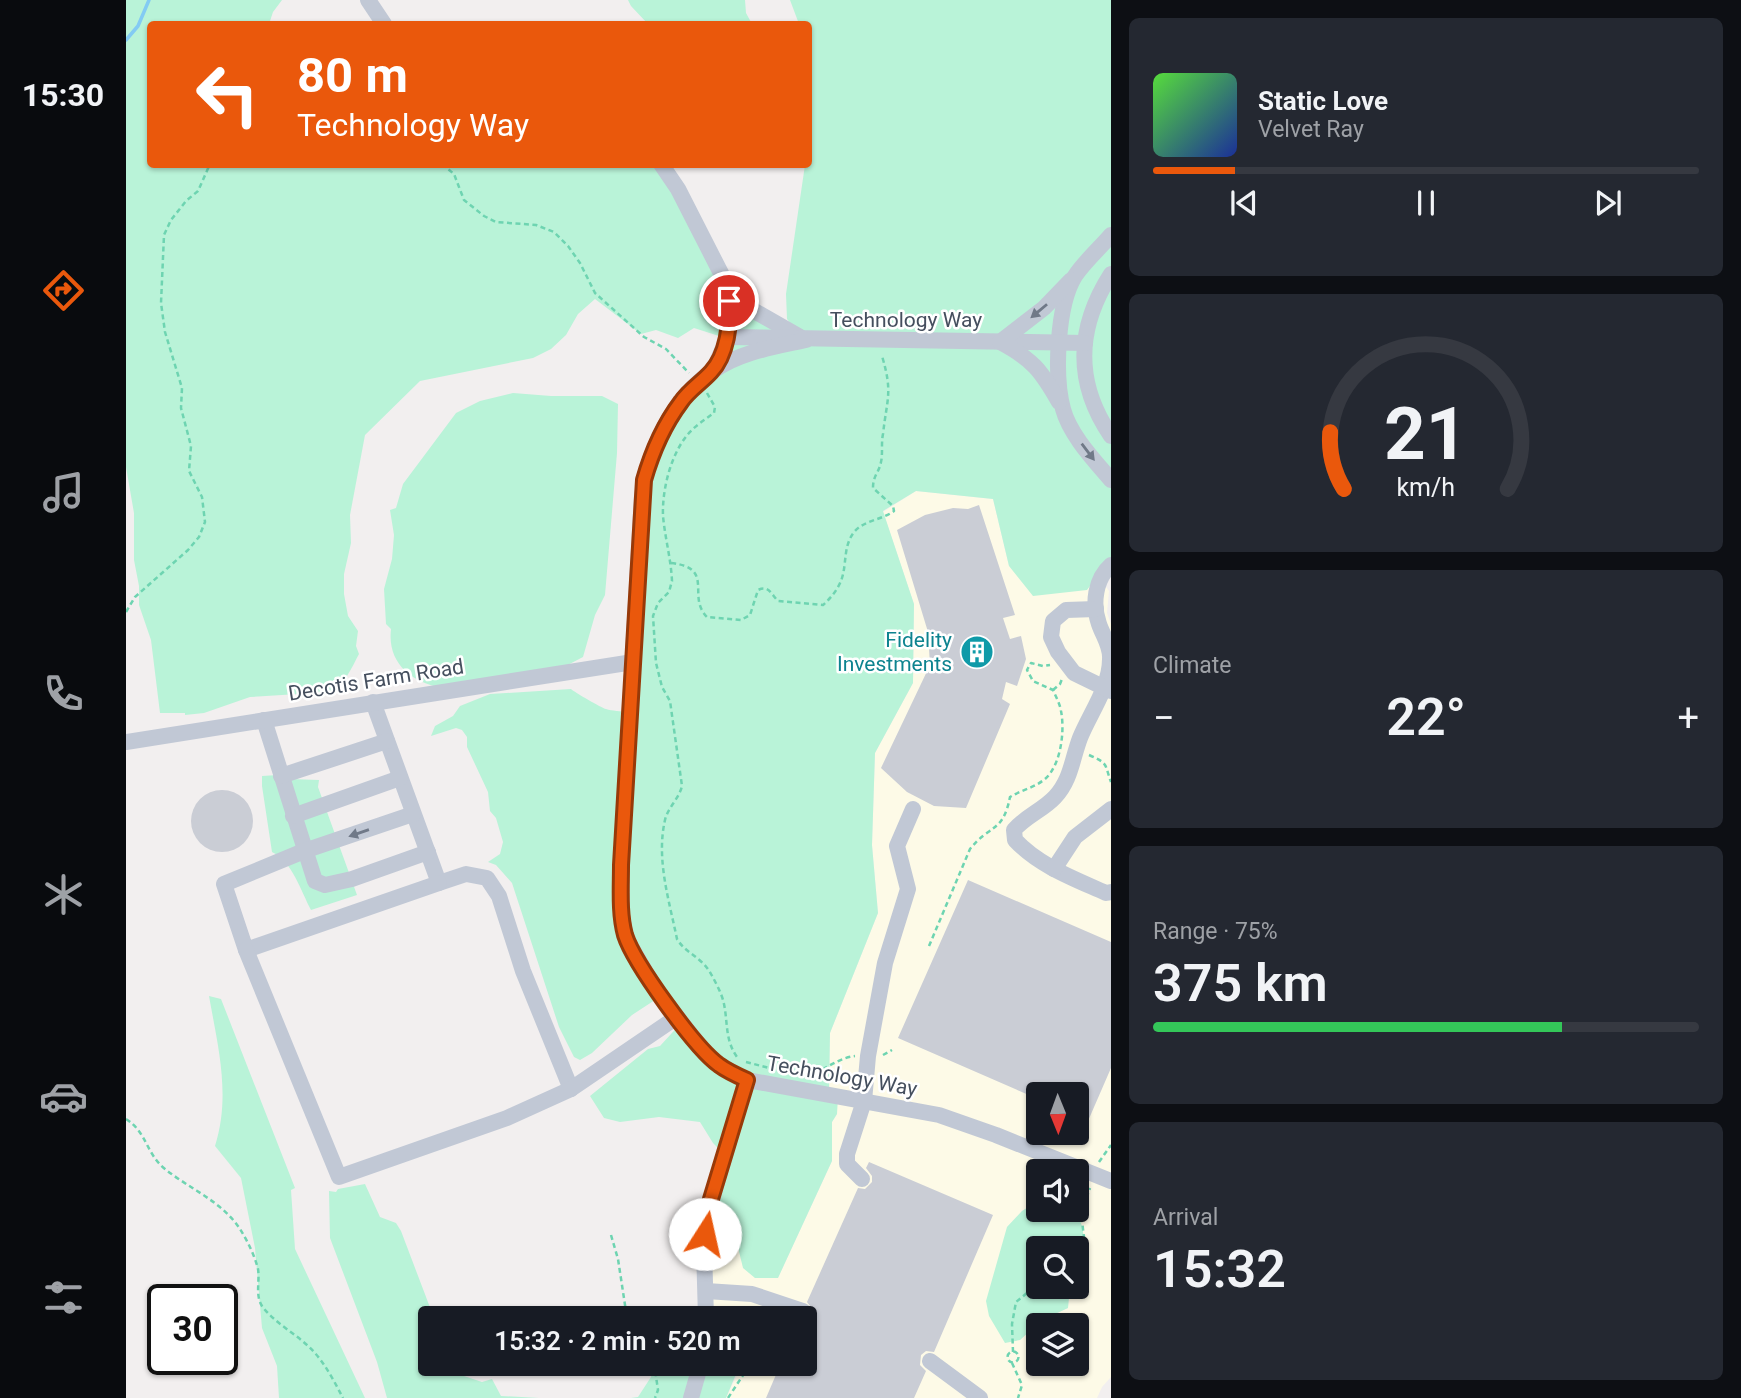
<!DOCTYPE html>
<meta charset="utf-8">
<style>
body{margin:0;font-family:Roboto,sans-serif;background:#242831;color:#f1f3f6;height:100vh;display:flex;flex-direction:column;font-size:26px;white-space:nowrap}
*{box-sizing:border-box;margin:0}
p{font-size:23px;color:#9ea1a6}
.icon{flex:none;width:38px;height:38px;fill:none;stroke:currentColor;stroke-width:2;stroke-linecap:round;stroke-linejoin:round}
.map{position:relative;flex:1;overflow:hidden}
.panel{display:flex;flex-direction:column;gap:18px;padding:18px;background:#0d0f14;width:630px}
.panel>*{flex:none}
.hud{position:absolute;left:21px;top:21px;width:665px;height:147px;border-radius:7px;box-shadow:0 2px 5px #0004;background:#ea580c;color:#fff;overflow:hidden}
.needle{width:46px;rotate:179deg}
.controls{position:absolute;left:900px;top:1082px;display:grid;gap:14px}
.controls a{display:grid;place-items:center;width:63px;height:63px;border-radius:7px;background:#171b24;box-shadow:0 2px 5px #0004;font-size:35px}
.speed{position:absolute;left:21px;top:1284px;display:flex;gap:14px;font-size:35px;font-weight:700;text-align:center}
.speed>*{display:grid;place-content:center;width:91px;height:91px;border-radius:50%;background:#171b24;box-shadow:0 2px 5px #0004;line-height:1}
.speed .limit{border:4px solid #111;border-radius:10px;background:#fff;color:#111}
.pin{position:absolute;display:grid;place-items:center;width:60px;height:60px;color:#fff;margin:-30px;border:4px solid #fff;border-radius:50%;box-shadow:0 2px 7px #0007}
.me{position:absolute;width:77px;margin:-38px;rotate:10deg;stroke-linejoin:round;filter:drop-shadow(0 0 5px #0008)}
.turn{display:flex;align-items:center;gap:24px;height:147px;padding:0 35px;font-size:32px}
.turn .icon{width:91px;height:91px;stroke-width:2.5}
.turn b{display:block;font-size:49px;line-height:60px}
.big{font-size:52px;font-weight:600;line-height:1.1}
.panel .card{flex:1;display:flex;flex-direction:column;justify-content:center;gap:10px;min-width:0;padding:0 24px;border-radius:10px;background:#242831}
.panel .dial{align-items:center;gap:0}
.dial svg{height:182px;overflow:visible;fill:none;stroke:#363941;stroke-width:7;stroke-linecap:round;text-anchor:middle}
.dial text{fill:#f1f3f6;stroke:none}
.song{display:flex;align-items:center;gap:21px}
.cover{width:84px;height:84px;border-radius:10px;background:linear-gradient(135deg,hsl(110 70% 55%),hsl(230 70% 35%))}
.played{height:7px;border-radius:4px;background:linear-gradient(90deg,#ea580c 15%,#363941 15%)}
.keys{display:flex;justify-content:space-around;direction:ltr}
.heat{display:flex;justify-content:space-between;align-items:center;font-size:38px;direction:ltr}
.charge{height:10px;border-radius:5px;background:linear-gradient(90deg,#34c759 75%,#363941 0)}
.trip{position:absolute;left:292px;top:1306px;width:399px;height:70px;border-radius:7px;background:#171b24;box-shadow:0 2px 5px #0004;font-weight:600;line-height:70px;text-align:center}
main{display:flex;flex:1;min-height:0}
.menu{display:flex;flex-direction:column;width:126px;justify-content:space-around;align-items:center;background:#090b0e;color:#9ea1a6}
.menu .icon{width:49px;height:49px}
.menu .current{color:#ea580c}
.menu b{font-size:32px;color:#f1f3f6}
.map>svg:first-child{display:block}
.commercial{fill:#fdfae7;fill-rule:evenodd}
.green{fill:#b9f3d8}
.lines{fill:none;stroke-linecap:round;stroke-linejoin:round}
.stream{stroke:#83cbf3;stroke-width:3.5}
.building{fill:#cacdd5}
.path{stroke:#6ed4b1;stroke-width:2.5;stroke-dasharray:5 3.5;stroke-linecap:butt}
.minor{stroke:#c1c8d5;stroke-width:16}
.oneway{fill:#707988}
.route-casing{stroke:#983908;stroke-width:18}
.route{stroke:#ea580c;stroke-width:12}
.labels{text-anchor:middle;stroke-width:5;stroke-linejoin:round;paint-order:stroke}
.street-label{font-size:21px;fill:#454f5e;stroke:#fff}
.culture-label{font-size:21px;fill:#0d838f;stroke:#fff;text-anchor:end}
</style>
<main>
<nav class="menu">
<b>15:30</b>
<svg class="icon current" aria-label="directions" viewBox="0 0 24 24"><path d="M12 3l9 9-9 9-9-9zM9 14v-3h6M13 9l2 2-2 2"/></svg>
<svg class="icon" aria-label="music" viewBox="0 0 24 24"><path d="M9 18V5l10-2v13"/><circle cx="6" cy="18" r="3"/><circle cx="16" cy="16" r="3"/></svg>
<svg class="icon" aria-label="phone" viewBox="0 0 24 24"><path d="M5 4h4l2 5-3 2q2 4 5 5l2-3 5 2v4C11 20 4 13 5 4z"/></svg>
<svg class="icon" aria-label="climate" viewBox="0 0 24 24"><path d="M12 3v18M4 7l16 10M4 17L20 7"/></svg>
<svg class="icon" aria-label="car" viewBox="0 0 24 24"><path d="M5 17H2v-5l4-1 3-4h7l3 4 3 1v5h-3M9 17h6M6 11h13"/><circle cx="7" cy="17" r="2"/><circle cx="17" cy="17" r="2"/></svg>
<svg class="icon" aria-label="filters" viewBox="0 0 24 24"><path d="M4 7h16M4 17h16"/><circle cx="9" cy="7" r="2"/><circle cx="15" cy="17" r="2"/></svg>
</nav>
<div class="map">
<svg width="985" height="1398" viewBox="0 0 985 1398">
<rect width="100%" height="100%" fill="#f2efef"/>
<path class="commercial" d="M790,491L867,499L883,566L972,576L983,591L981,613L985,624V1377L976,1387L971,1398H600L612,1373L613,1367L609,1363H679V1318H578L583,1215L608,1231L618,1268L652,1278L706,1161V1122L711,1114L703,1092L704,1033L752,913L746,845L749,753L787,683L788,604L757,512ZM912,1094H950V1132H912ZM912,1171H950V1209H946L952,1216L957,1252L950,1269V1286H944L942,1308L916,1320L894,1340L881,1227L896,1211L912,1201ZM912,1325H950V1363H912Z"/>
<g class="green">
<path d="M0,0H156L147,12L143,24H24V164L529,165L552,196L601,297L678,341L661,319L660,294L679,165L682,164V24H673L664,0H985V558L961,590L907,596L883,566L867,499L790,491L757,511L788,604L787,683L749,753L746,845L752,913L704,1033L703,1092L712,1097L711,1114L706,1122V1161L652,1278H629L617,1268L608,1231L583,1215L599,1155L587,1143L574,1122L533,1117L494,1122L478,1118L464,1096L522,1049L534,1046L556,1022L532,998L506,1015L466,1053L454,1060L448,1057L433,1027L386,883L370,865L362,862L374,854L377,842L370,818L364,811L362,792L341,747V737L336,730L330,728L305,736L309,726L327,716L334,706L364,694L445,689C448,692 476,708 480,709C486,711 495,711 502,712L517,487L533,439L589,361L593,336L568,328L552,338L530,330L515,334L469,299L452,314L440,335L425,349L407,358L294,381L239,435L224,515L225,543L218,574V594L222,616L232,631L230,646L233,654C225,669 219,684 204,692L124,697L78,713L59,715V713H34L25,640L13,605V586L8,560V513L0,467Z"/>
<path d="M502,0H619L620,13L626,24H522L505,6Z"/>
<path d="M387,393L425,396H476L492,404L491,453L479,595L469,615L457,657L432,670L316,688C284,682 261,662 265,629L260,624L258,589L266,559L268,535L264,510L270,508L277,484L330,413L354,401Z"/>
<path d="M152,775L164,779L193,780L192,787L231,895L185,910C175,891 166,861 146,852L136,786V776Z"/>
<path d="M83,996L95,999L169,1188L165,1190L169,1249L239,1398H153L151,1366L136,1328L129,1248L115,1178L89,1146C105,1095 92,1047 83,996Z"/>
<path d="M239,1184L254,1217L270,1223L275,1231L308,1318H304V1363H325L329,1373L356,1382L366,1379L375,1396L413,1398H261L251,1362L204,1238L203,1191L210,1192L212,1189Z"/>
<path d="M912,1201V1209H946C963,1226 958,1249 950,1269V1248H912V1286H944L942,1308L916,1320L894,1340L879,1343L863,1316L860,1301L881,1227L896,1211Z"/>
<path d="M590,1363H609L613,1367L600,1398H505L512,1397L525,1377L526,1371L560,1365L573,1374Z"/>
</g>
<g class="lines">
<path class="stream" d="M0,40L12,26L23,0"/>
</g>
<g class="building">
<path d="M853,505L889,615L877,618L884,639L895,636L900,659L891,686L880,682L876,699L884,704L840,808L808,806L781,792L755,768L804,665L802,632L771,530L799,515L827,508L842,509Z"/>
<circle cx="96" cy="821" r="31"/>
<path d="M842,880L985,942V1068L962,1121L950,1116V1094H912V1099L772,1038Z"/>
<path d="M743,1162L867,1215L808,1352L800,1351L795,1355L794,1365L800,1371L788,1398H640L655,1363H679V1321L684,1318L687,1310L681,1302L732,1188L739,1189L746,1182V1176L740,1168Z"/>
</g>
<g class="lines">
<g class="path">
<path d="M316,164L328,174L338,200L358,216L370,222L410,225L428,232L442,246L454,263L469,293L518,337L540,349L563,373"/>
<path d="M581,393L589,407L588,413C578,420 567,427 559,438C544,458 536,491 537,516C539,538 545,559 546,581L543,592L532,603L527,616L530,663L536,687L544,701L556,786C553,799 542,807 539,820C530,859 543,900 551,939C560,954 575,956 585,974C590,983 596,994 598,1004C602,1024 599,1040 611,1057"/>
<path d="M545,563C590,568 560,596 581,617L615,620L624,615L632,590C643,585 645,594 652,601L697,605C705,598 713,588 716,578C721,562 717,545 729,531C739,520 756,520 768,511L767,506L747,488C747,475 753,473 755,462C757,453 755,443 757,434C761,398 767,393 756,356"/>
<path d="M0,612L9,597L62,550L73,537L79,522L76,497L63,471L65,446L55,408L56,388L39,332L35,303L38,235L45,220L60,201L72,191L84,164"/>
<path d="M927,690L934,684L936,679"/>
<path d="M963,755C983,764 978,763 985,782"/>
<path d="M803,946L844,849C864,824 877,833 884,797C895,790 908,788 919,779C935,765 939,731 935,711C934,704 930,697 927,690L907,681L901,670L905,663L917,666L924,665"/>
<path d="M757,1055L766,1050"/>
<path d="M620,1062L647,1069"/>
<path d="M681,1076C698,1071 711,1058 729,1056"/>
<path d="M0,1119C21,1132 20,1154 39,1169C65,1190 100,1203 117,1234C123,1244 129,1257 132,1269C134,1281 129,1295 136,1306C149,1324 173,1335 188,1352C200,1365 209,1383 217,1398"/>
<path d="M973,1162L985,1145"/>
<path d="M485,1235L492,1259L501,1318"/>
<path d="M950,1271L957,1259L959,1245L955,1213L964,1188"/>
<circle cx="887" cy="1357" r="5.5"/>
<path d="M887,1352L886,1324L890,1302L907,1288L927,1286"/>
<path d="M528,1363L532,1390L529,1398"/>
<path d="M886,1363L896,1385L892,1398"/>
<path d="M602,1398L625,1363"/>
</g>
<g class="minor">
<path d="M242,0L258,24"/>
<path d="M535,164L552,189L601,285L605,317L602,337L587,371"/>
<path d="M985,235C974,248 958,262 949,276C931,305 928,376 937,409C944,435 968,460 985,480"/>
<path d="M985,274C951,327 948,382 985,436"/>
<path d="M601,285L618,305L674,337"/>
<path d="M602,337L959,343"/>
<path d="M680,340C648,347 614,352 587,371C547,397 522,450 516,496L495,865L496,915L500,938L530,990L577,1050L591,1064L621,1080L813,1115L870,1135L985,1181"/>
<path d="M933,402C915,370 906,359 874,342L918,308L945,280"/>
<path d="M985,565C969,579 966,604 973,624C977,636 985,646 984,659C984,687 964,713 954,738C946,759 945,780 929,797C917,810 900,816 888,830L889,840C913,866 949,879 980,893L985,892"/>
<path d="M970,609L940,610L927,621L925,637L932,652L948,673L985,691"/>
<path d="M247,702L313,883L340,874L361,878L373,896L397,971L445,1089"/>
<path d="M138,720L189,881L199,885L226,879L302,852"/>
<path d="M0,742L507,662"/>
<path d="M155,776L261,741"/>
<path d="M287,814L178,851L98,884L120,950L313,883"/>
<path d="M167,816L274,778"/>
<path d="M928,869L949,837L985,809"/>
<path d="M120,950L213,1177L381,1118L445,1089L551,1017"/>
<path d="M736,1179L721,1164V1154L738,1101L742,1056L759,963L782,889L771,846L787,809"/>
<path d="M580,1291L626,1294L677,1311"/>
<path d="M580,1318L578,1248L580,1220L621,1080"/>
<path d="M804,1361L854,1398"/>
<path d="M565,1398L575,1363"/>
</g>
</g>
<defs><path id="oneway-solid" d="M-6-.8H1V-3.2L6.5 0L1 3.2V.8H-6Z" transform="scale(1.75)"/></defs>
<g class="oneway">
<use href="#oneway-solid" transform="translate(913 311) rotate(140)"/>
<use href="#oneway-solid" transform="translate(962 452) rotate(53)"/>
<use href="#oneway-solid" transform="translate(233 833) rotate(161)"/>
</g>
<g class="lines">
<defs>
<path id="route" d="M579,1234L585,1199L621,1080C612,1076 601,1071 593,1065C569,1048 508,963 499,935C493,913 495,888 495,865L518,480C526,452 537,426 555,402C563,390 575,383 585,372C601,355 605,323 603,301"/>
</defs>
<use href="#route" class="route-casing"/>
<use href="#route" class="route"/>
</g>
<defs>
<symbol id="building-disc" viewBox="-11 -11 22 22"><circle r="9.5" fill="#0f9aa8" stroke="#fff"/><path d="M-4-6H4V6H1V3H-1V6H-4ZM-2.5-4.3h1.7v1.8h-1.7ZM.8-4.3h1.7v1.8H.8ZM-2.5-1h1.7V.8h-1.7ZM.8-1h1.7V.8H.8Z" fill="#fff"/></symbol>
</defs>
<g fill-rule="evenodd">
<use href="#building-disc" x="832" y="633" width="38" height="38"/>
</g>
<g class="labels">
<g class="street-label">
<text x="780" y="327">Technology Way</text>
<text transform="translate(250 680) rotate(-9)" y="7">Decotis Farm Road</text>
<text transform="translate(716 1076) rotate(10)" y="7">Technology Way</text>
</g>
<g class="culture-label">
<text x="826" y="647">Fidelity<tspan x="826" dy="24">Investments</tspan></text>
</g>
</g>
</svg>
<div class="controls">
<a><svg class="needle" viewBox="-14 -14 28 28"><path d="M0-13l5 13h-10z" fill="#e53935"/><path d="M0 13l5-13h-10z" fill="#9ea1a6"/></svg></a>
<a><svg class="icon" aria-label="sound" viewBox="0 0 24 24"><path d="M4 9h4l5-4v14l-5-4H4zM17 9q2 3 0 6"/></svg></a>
<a><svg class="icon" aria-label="search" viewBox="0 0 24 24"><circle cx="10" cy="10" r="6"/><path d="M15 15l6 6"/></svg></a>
<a><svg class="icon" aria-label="layers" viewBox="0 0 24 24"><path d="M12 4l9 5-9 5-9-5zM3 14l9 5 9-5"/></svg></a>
</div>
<div class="speed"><div class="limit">30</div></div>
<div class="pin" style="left:603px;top:301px;background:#d93025"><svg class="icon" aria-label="arrive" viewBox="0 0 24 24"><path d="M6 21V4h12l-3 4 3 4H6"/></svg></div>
<svg class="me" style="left:579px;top:1234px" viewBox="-20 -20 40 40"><circle r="19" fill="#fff"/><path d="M0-13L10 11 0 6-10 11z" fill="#ea580c"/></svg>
<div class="trip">15:32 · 2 min · 520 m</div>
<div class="hud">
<div class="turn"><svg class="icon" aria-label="left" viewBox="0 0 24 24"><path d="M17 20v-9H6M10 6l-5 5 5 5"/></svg><div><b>80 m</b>Technology Way</div></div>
</div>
</div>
<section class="panel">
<div class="card">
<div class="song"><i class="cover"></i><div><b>Static Love</b><p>Velvet Ray</p></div></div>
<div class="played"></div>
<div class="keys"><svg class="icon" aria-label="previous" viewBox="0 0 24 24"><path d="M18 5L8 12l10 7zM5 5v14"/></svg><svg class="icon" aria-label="pause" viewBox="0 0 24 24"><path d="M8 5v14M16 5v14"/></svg><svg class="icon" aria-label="next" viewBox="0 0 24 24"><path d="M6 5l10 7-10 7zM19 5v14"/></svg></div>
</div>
<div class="card dial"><svg viewBox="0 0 100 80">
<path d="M14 69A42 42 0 1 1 86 69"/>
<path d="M14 69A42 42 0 0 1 8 44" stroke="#ea580c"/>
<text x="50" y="56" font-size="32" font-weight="700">21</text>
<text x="50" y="72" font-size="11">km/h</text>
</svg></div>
<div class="card"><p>Climate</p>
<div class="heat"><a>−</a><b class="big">22°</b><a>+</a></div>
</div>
<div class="card"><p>Range · 75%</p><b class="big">375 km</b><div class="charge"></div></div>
<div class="card"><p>Arrival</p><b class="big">15:32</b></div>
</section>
</main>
